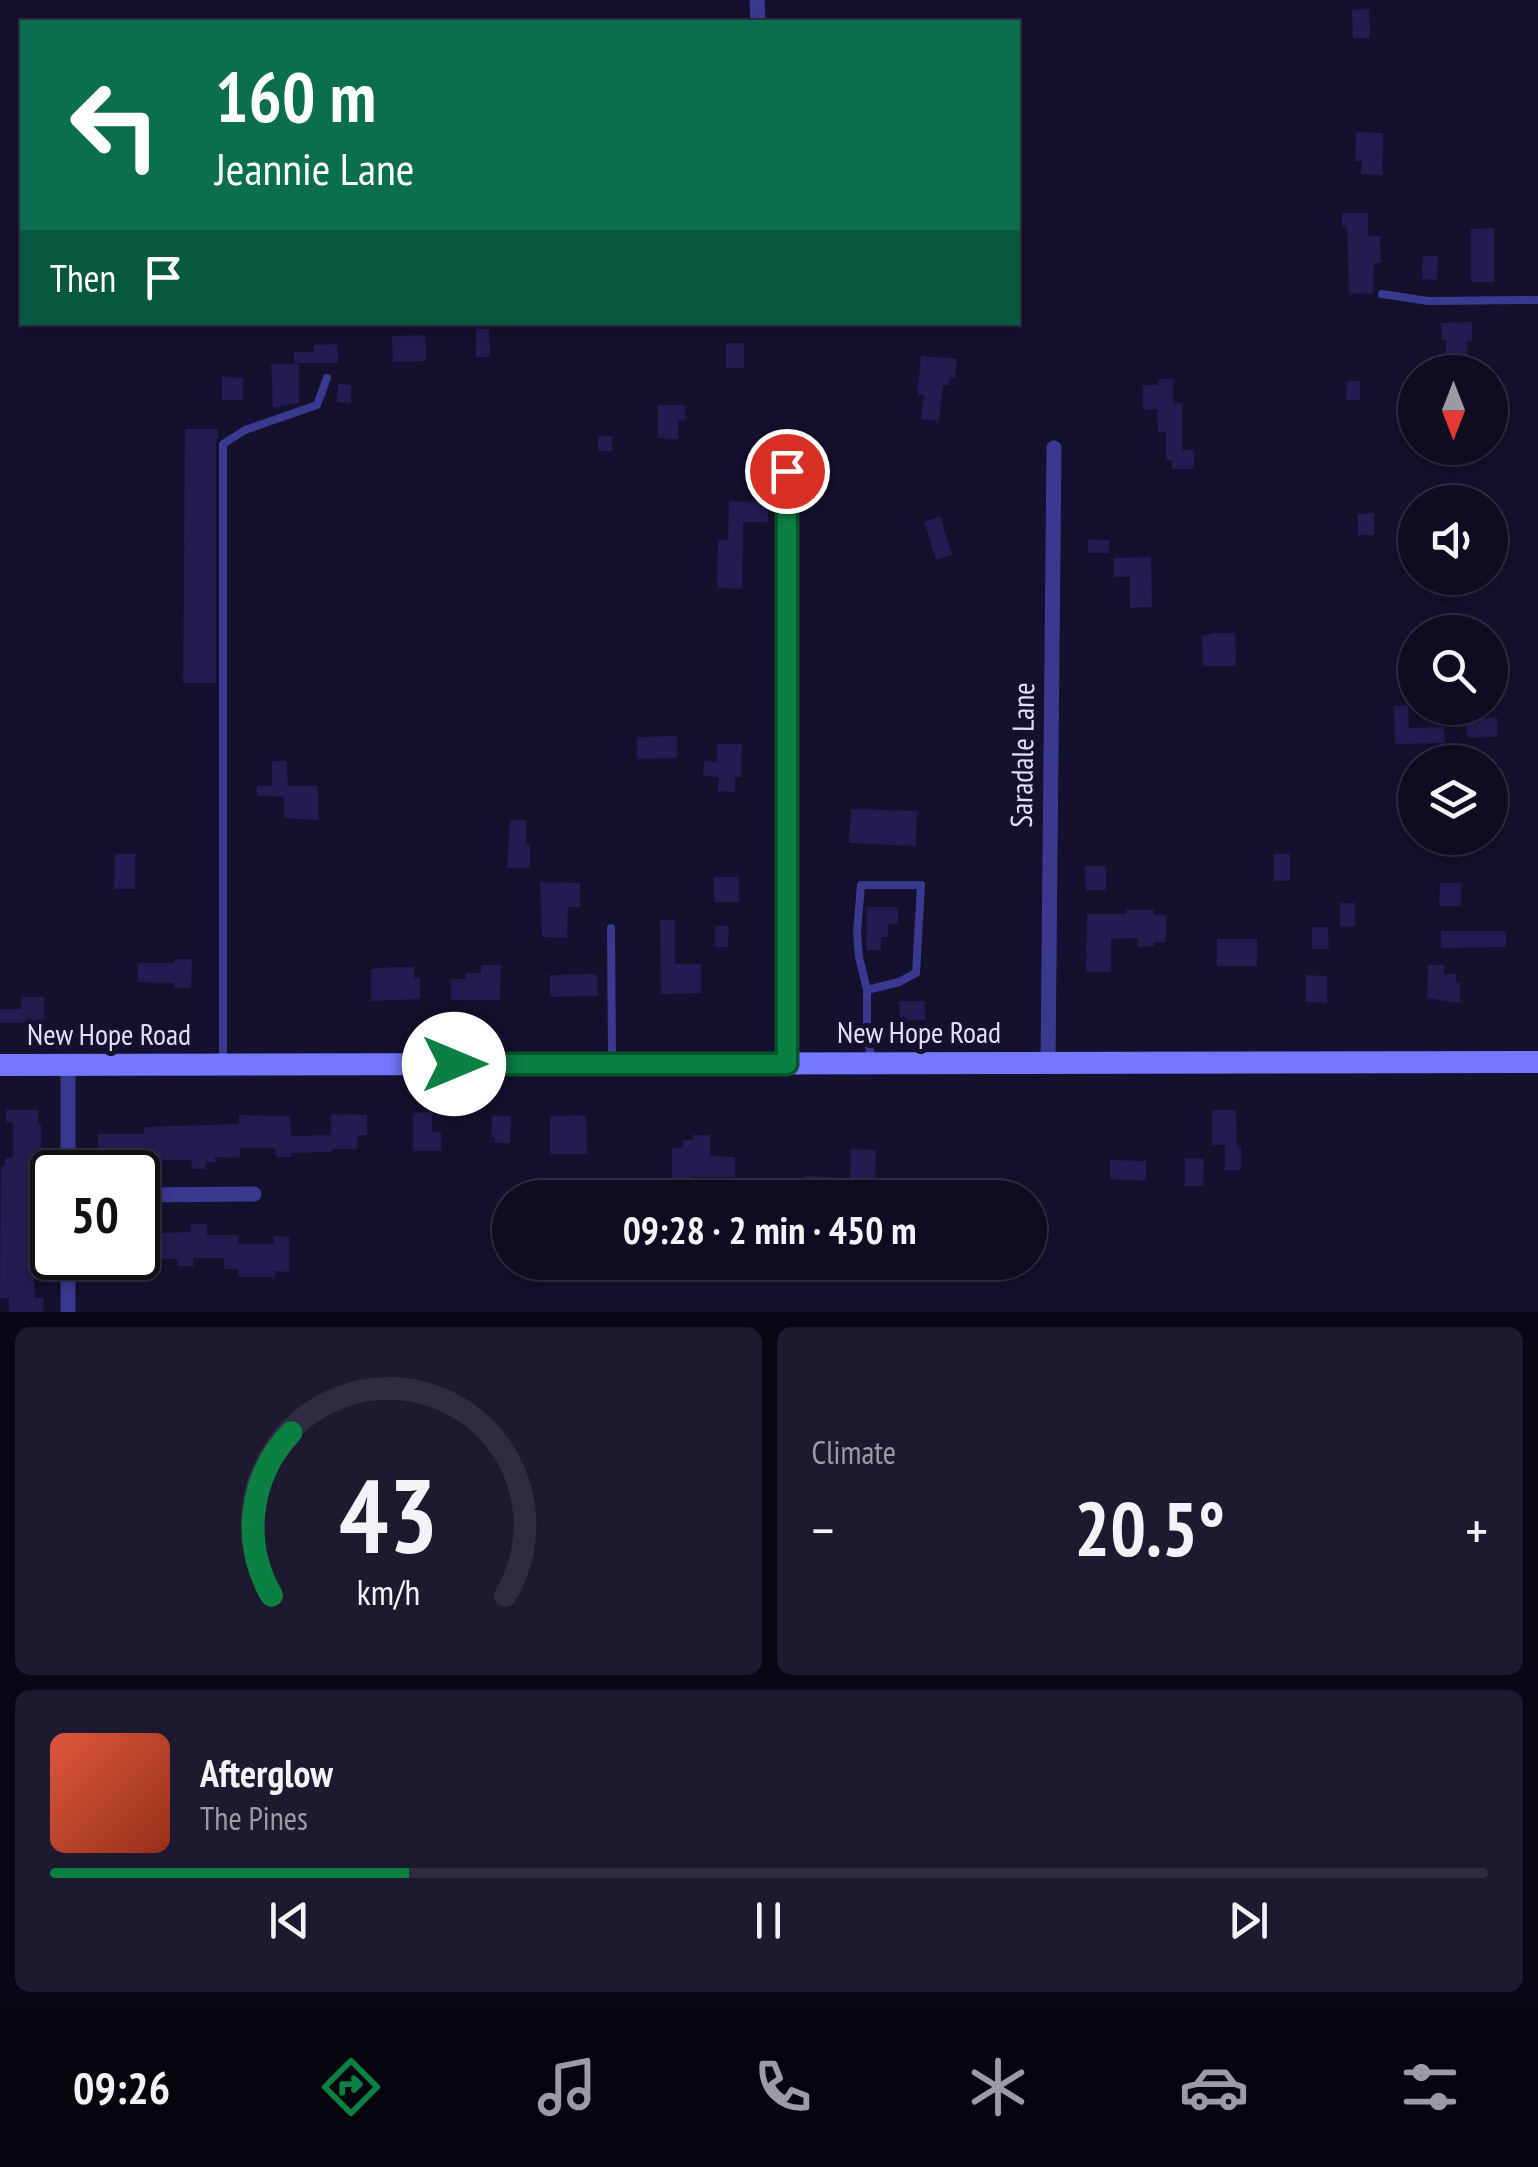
<!DOCTYPE html>
<meta charset="utf-8">
<style>
body{margin:0;font-family:"PT Sans Narrow",sans-serif;background:#1d1a2f;color:#f1f3f6;height:100vh;display:flex;flex-direction:column;font-size:38px;white-space:nowrap}
*{box-sizing:border-box;margin:0}
p{font-size:32px;color:#9b9ba5}
.icon{flex:none;width:55px;height:55px;fill:none;stroke:currentColor;stroke-width:2;stroke-linecap:round;stroke-linejoin:round}
.map{position:relative;height:1312px;overflow:hidden}
.panel{display:flex;flex-direction:column;gap:15px;padding:15px;background:#080713;flex:1}
.panel>*{flex:none}
.guide{position:absolute;left:20px;top:20px;width:1000px;height:305px;border-radius:0px;box-shadow:0 5px 15px #0003,0 0 0 2px #2f2c40;background:#0b6e4f;color:#fff;overflow:hidden}
.needle{width:65px;rotate:180deg}
.tools{position:absolute;left:1398px;top:355px;display:grid;gap:20px}
.tools a{display:grid;place-items:center;width:110px;height:110px;border-radius:50%;background:#0f0c22;box-shadow:0 5px 15px #0003,0 0 0 2px #2f2c40;font-size:50px}
.speed{position:absolute;left:30px;top:1150px;display:flex;gap:20px;font-size:50px;font-weight:700;text-align:center}
.speed>*{display:grid;place-content:center;width:130px;height:130px;border-radius:50%;background:#0f0c22;box-shadow:0 5px 15px #0003,0 0 0 2px #2f2c40;line-height:1}
.speed .limit{border:5px solid #111;border-radius:15px;background:#fff;color:#111}
.pin{position:absolute;display:grid;place-items:center;width:85px;height:85px;color:#fff;margin:-42px;border:5px solid #fff;border-radius:50%;box-shadow:0 2px 10px #0007}
.me{position:absolute;width:110px;margin:-55px;rotate:90deg;stroke-linejoin:round;filter:drop-shadow(0 0 8px #0008)}
.turn{display:flex;align-items:center;gap:35px;height:210px;padding:0 30px;font-size:45px}
.turn .icon{width:130px;height:130px;stroke-width:2.5}
.turn b{display:block;font-size:70px;line-height:85px}
.then{display:flex;align-items:center;height:95px;padding:0 30px;background:#0003;gap:20px;font-size:38px}
.big{font-size:75px;font-weight:600;line-height:1.1}
.panel .tile{flex:1;display:flex;flex-direction:column;justify-content:center;gap:15px;min-width:0;padding:0 35px;border-radius:15px;background:#1d1a2f}
.panel .dial{align-items:center;gap:0}
.dial svg{height:260px;overflow:visible;fill:none;stroke:#2f2c40;stroke-width:7;stroke-linecap:round;text-anchor:middle}
.dial text{fill:#f1f3f6;stroke:none}
.song{display:flex;align-items:center;gap:30px}
.cover{width:120px;height:120px;border-radius:15px;background:linear-gradient(135deg,hsl(10 70% 55%),hsl(10 70% 35%))}
.played{height:10px;border-radius:5px;background:linear-gradient(90deg,#0b8043 25%,#2f2c40 25%)}
.keys{display:flex;justify-content:space-around;direction:ltr}
.heat{display:flex;justify-content:space-between;align-items:center;font-size:55px;direction:ltr}
.panel .tiles{flex:1;display:grid;gap:15px;grid-template-columns:1fr 1fr}
.tile:last-child{grid-column:span 2}
.trip{position:absolute;left:492px;top:1180px;width:555px;height:100px;border-radius:50px;background:#0f0c22;box-shadow:0 5px 15px #0003,0 0 0 2px #2f2c40;font-weight:600;line-height:100px;text-align:center}
.menu{display:flex;height:160px;justify-content:space-around;align-items:center;background:#06050e;color:#9b9ba5}
.menu .icon{width:70px;height:70px}
.menu .current{color:#0b8043}
.menu b{font-size:45px;color:#f1f3f6}
.map>svg:first-child{display:block}
.building{fill:#241b50}
.lines{fill:none;stroke-linecap:round;stroke-linejoin:round}
.service{stroke:#39398f;stroke-width:8}
.minor{stroke:#39398f;stroke-width:15}
.secondary{stroke:#7477ff;stroke-width:22}
.route-casing{stroke:#07532c;stroke-width:25}
.route{stroke:#0b8043;stroke-width:18}
.labels{text-anchor:middle;stroke-width:10;stroke-linejoin:round;paint-order:stroke}
.street-label{font-size:30px;fill:#e0ddff;stroke:#14102e}
</style>
<div class="map">
<svg width="1538" height="1312" viewBox="0 0 1538 1312">
<rect width="100%" height="100%" fill="#14102e"/>
<g class="building">
<path d="M1369,9L1370,38H1353L1352,10Z"/>
<path d="M1356,132L1383,133L1382,175L1361,174L1362,161H1355Z"/>
<path d="M1342,213H1368V236H1380L1381,263H1374L1373,294L1349,293L1347,227H1342Z"/>
<path d="M1494,228V282H1471V229Z"/>
<path d="M1423,256H1438L1437,280L1422,279Z"/>
<path d="M1472,322V341H1467L1468,372H1452V361H1446V340H1442L1441,323Z"/>
<path d="M476,329H489L490,357H476Z"/>
<path d="M425,335L426,361L393,362L392,336Z"/>
<rect x="726" y="343" width="18" height="25"/>
<path d="M337,344L338,363H294V352H314V345Z"/>
<path d="M921,356L957,359L955,378H950L949,385H943L939,421L921,419L924,395H917Z"/>
<path d="M271,364H299V403L273,408Z"/>
<path d="M222,377L243,378V400H222Z"/>
<path d="M1158,379H1173V403H1182V450H1194V469H1172V460H1166V432H1158L1157,409L1143,410V385H1158Z"/>
<path d="M1347,381H1360V400H1346Z"/>
<path d="M338,384L351,385V403L337,402Z"/>
<path d="M658,405H685V421L678,420V439L658,438Z"/>
<path d="M185,429H219L216,444V683H183Z"/>
<rect x="598" y="436" width="14" height="15"/>
<path d="M729,501L768,502V522H743L742,589L717,588L718,540H728Z"/>
<path d="M1374,513V535H1358V514Z"/>
<path d="M940,516L952,555L936,560L924,522Z"/>
<path d="M1088,539L1109,540V553H1088Z"/>
<path d="M1151,557L1152,607L1130,608V577H1114V558Z"/>
<path d="M1214,633H1235L1236,666H1203L1202,636Z"/>
<path d="M1408,705L1409,728L1444,727L1445,743L1395,744L1394,706Z"/>
<rect x="1449" y="708" width="14" height="17"/>
<path d="M1466,718H1497V737L1467,738Z"/>
<path d="M677,736V758L637,759V737Z"/>
<path d="M717,744H742L741,777H735V792L718,791L719,777L703,776L704,761L717,762Z"/>
<path d="M272,761H286L288,786H318V820L284,818V797L257,796V786H272Z"/>
<path d="M851,809L917,811L916,846L849,843Z"/>
<path d="M510,820H526V844H530V868H507Z"/>
<path d="M115,854H135V889H114Z"/>
<rect x="1274" y="854" width="16" height="27"/>
<path d="M1085,866H1106V890H1086Z"/>
<rect x="714" y="877" width="25" height="25"/>
<path d="M540,882L580,883V907H568L567,938L542,937Z"/>
<path d="M1440,883H1461V906H1439Z"/>
<path d="M1340,903H1355V926L1340,927Z"/>
<path d="M867,907H898V924H888V937H881V950H866Z"/>
<path d="M1126,910H1154V915H1166V942H1154V946L1138,947V938L1111,939V972H1086L1087,914H1126Z"/>
<path d="M660,920H675V964H701V993L661,994Z"/>
<path d="M715,926H729L728,947H715Z"/>
<path d="M1312,927H1328L1329,949H1312Z"/>
<path d="M1441,931H1506V947L1441,948Z"/>
<rect x="1217" y="939" width="40" height="27"/>
<path d="M174,959H192L191,988H174V983L138,982V963H174Z"/>
<path d="M481,965H501L500,1000H451V979H466V973H481Z"/>
<path d="M1428,965H1444V974H1456V983H1460V1003L1427,998Z"/>
<path d="M393,967H414V978H420V999L371,1001V969Z"/>
<path d="M597,974L598,996L550,997V975Z"/>
<path d="M1306,975L1327,976V1003L1306,1002Z"/>
<path d="M21,997H44V1023H0V1009H21Z"/>
<path d="M899,1001H925V1020H900Z"/>
<path d="M6,1110H38V1124H41L42,1172L31,1171L30,1199H36V1213H43V1263H34V1284L35,1298H44L43,1312H9V1298H0L1,1166H5V1157L13,1158V1122H6Z"/>
<path d="M1212,1110H1236L1237,1147H1241V1170H1225V1145H1212Z"/>
<path d="M432,1112V1132H441V1151H413V1113Z"/>
<path d="M331,1114L367,1115V1135H358L357,1149H332V1152L291,1153V1157H276L275,1148H240V1158L215,1157V1162H206V1169H192L191,1160H158V1169H114V1158H98V1134H144V1127L239,1124V1115L290,1116L291,1136L331,1135Z"/>
<path d="M586,1115L587,1154H550V1116Z"/>
<path d="M492,1116H511L510,1143H495V1137H491Z"/>
<path d="M693,1135H710V1156L735,1157V1177H692V1186H672V1148H683V1140H693Z"/>
<path d="M851,1149L876,1150L875,1178H850Z"/>
<path d="M1185,1158L1204,1159L1203,1186H1185Z"/>
<path d="M1110,1160L1146,1161V1181L1110,1179Z"/>
<path d="M805,1176L835,1177V1198H805Z"/>
<path d="M144,1224H159V1233L191,1232V1224H207V1235H238V1244H274V1236L289,1237V1272L275,1271V1277H238V1269H224V1258H193L194,1266H178V1259L144,1260Z"/>
</g>
<g class="lines">
<g class="service">
<path d="M1382,294L1428,301L1538,300"/>
<path d="M611,928L612,1059"/>
<path d="M867,990L899,982L916,973L921,885H861L857,932L859,957L867,990V1040L872,1059"/>
<path d="M223,1060V444L245,430L317,405L327,378"/>
</g>
<g class="minor">
<path d="M757,0L758,22"/>
<path d="M787,471V1064"/>
<path d="M1048,1063L1054,448"/>
<path d="M68,1065V1172"/>
<path d="M138,1195L254,1194"/>
<path d="M68,1258V1312"/>
</g>
<path class="secondary" d="M0,1065L1538,1062"/>
</g>
<g class="lines">
<defs>
<path id="route" d="M454,1064H787V471"/>
</defs>
<use href="#route" class="route-casing"/>
<use href="#route" class="route"/>
</g>
<g class="labels">
<g class="street-label">
<text transform="translate(1023 755) rotate(-89)" y="10">Saradale Lane</text>
<text x="919" y="1043">New Hope Road</text>
<text x="109" y="1045">New Hope Road</text>
</g>
</g>
</svg>
<div class="tools">
<a><svg class="needle" viewBox="-14 -14 28 28"><path d="M0-13l5 13h-10z" fill="#e53935"/><path d="M0 13l5-13h-10z" fill="#9b9ba5"/></svg></a>
<a><svg class="icon" aria-label="sound" viewBox="0 0 24 24"><path d="M4 9h4l5-4v14l-5-4H4zM17 9q2 3 0 6"/></svg></a>
<a><svg class="icon" aria-label="search" viewBox="0 0 24 24"><circle cx="10" cy="10" r="6"/><path d="M15 15l6 6"/></svg></a>
<a><svg class="icon" aria-label="layers" viewBox="0 0 24 24"><path d="M12 4l9 5-9 5-9-5zM3 14l9 5 9-5"/></svg></a>
</div>
<div class="speed"><div class="limit">50</div></div>
<div class="pin" style="left:787px;top:471px;background:#d93025"><svg class="icon" aria-label="arrive" viewBox="0 0 24 24"><path d="M6 21V4h12l-3 4 3 4H6"/></svg></div>
<svg class="me" style="left:454px;top:1064px" viewBox="-20 -20 40 40"><circle r="19" fill="#fff"/><path d="M0-13L10 11 0 6-10 11z" fill="#0b8043"/></svg>
<div class="trip">09:28 · 2 min · 450 m</div>
<div class="guide">
<div class="turn"><svg class="icon" aria-label="left" viewBox="0 0 24 24"><path d="M17 20v-9H6M10 6l-5 5 5 5"/></svg><div><b>160 m</b>Jeannie Lane</div></div>
<div class="then">Then<svg class="icon" aria-label="arrive" viewBox="0 0 24 24"><path d="M6 21V4h12l-3 4 3 4H6"/></svg></div>
</div>
</div>
<section class="panel">
<div class="tiles">
<div class="tile dial"><svg viewBox="0 0 100 80">
<path d="M14 69A42 42 0 1 1 86 69"/>
<path d="M14 69A42 42 0 0 1 20 19" stroke="#0b8043"/>
<text x="50" y="56" font-size="32" font-weight="700">43</text>
<text x="50" y="72" font-size="11">km/h</text>
</svg></div>
<div class="tile"><p>Climate</p>
<div class="heat"><a>−</a><b class="big">20.5°</b><a>+</a></div>
</div>
<div class="tile">
<div class="song"><i class="cover"></i><div><b>Afterglow</b><p>The Pines</p></div></div>
<div class="played"></div>
<div class="keys"><svg class="icon" aria-label="previous" viewBox="0 0 24 24"><path d="M18 5L8 12l10 7zM5 5v14"/></svg><svg class="icon" aria-label="pause" viewBox="0 0 24 24"><path d="M8 5v14M16 5v14"/></svg><svg class="icon" aria-label="next" viewBox="0 0 24 24"><path d="M6 5l10 7-10 7zM19 5v14"/></svg></div>
</div>
</div>
</section>
<nav class="menu">
<b>09:26</b>
<svg class="icon current" aria-label="directions" viewBox="0 0 24 24"><path d="M12 3l9 9-9 9-9-9zM9 14v-3h6M13 9l2 2-2 2"/></svg>
<svg class="icon" aria-label="music" viewBox="0 0 24 24"><path d="M9 18V5l10-2v13"/><circle cx="6" cy="18" r="3"/><circle cx="16" cy="16" r="3"/></svg>
<svg class="icon" aria-label="phone" viewBox="0 0 24 24"><path d="M5 4h4l2 5-3 2q2 4 5 5l2-3 5 2v4C11 20 4 13 5 4z"/></svg>
<svg class="icon" aria-label="climate" viewBox="0 0 24 24"><path d="M12 3v18M4 7l16 10M4 17L20 7"/></svg>
<svg class="icon" aria-label="car" viewBox="0 0 24 24"><path d="M5 17H2v-5l4-1 3-4h7l3 4 3 1v5h-3M9 17h6M6 11h13"/><circle cx="7" cy="17" r="2"/><circle cx="17" cy="17" r="2"/></svg>
<svg class="icon" aria-label="filters" viewBox="0 0 24 24"><path d="M4 7h16M4 17h16"/><circle cx="9" cy="7" r="2"/><circle cx="15" cy="17" r="2"/></svg>
</nav>
